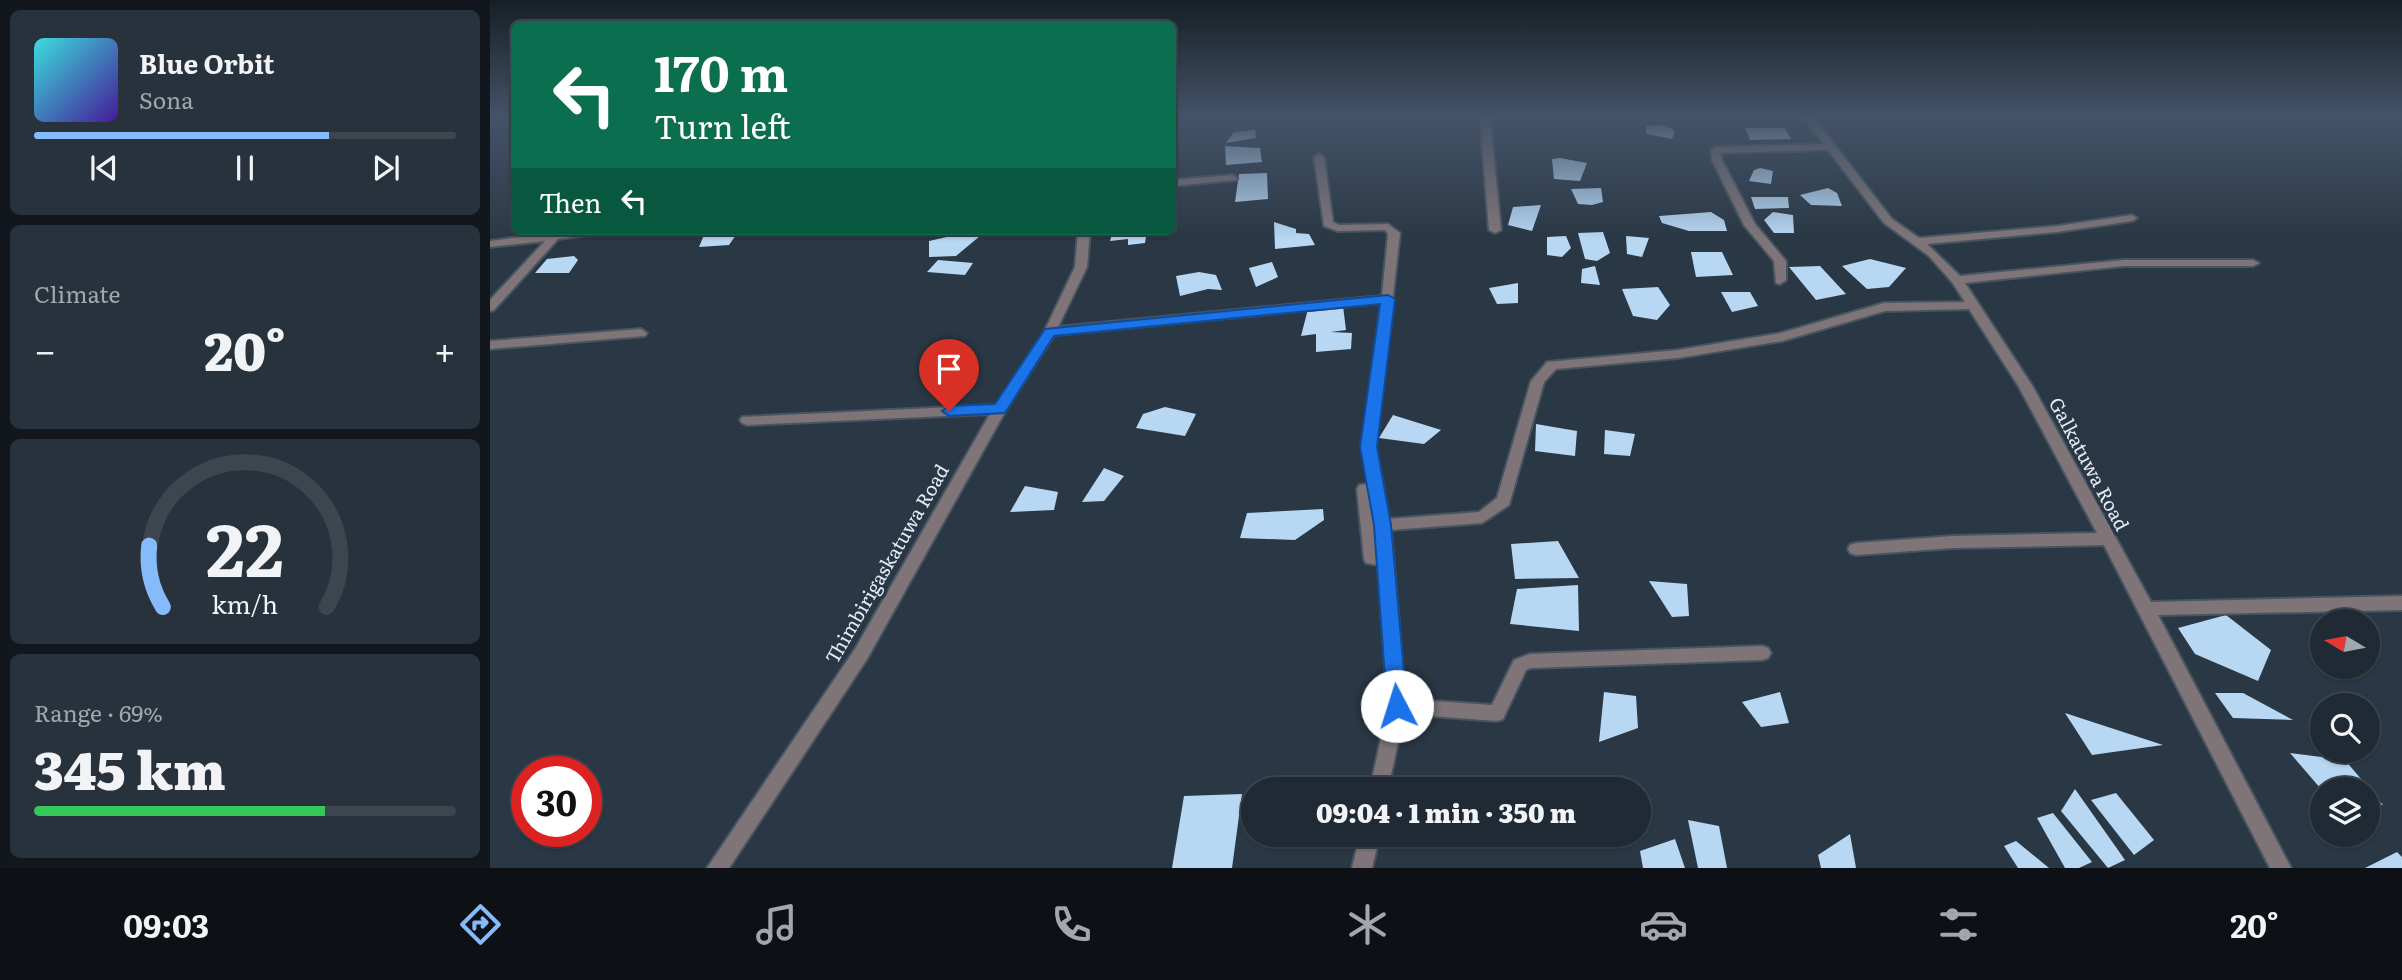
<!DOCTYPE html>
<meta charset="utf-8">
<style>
body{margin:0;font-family:Literata,serif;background:#28323c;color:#f1f3f6;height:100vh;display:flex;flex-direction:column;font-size:26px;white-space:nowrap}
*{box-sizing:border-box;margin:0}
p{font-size:23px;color:#a2a7ac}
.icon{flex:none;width:38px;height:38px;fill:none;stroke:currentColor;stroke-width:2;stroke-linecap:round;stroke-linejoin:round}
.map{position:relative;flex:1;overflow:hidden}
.details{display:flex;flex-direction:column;gap:10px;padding:10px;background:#12171d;width:490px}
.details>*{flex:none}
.hud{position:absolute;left:21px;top:21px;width:665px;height:214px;border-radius:10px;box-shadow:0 2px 5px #0004,0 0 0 2px #3d464f;background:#0b6e4f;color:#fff;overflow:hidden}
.needle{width:46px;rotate:280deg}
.controls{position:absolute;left:1820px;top:609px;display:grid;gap:14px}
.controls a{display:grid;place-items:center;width:70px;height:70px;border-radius:50%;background:#202a34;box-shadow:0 2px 5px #0004,0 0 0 2px #3d464f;font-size:35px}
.speed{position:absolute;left:21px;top:756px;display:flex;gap:14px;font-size:35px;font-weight:700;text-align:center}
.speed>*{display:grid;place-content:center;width:91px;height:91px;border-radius:50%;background:#202a34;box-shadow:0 2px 5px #0004,0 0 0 2px #3d464f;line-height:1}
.speed .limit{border:10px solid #d22;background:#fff;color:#111}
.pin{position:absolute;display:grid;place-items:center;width:60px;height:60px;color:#fff;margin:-72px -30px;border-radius:50% 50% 50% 0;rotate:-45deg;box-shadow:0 0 7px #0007}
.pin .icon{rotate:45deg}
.me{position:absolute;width:77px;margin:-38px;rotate:355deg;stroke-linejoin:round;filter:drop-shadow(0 0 5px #0008)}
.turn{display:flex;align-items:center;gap:24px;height:147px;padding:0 28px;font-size:32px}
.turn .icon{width:91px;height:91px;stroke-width:2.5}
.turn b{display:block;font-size:49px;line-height:60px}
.then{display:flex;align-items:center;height:66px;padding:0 28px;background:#0003;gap:14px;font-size:26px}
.big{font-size:52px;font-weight:800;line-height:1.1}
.details .tile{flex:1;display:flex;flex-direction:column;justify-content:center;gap:10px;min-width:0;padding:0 24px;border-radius:10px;background:#28323c}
.details .dial{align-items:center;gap:0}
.dial svg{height:182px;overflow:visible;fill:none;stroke:#3d464f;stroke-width:7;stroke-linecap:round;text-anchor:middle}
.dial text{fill:#f1f3f6;stroke:none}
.song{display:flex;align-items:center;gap:21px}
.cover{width:84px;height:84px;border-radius:10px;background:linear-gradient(135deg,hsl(180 70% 55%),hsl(260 70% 35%))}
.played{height:7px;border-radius:4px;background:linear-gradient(90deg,#86bbfb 70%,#3d464f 70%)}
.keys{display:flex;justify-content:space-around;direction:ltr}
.heat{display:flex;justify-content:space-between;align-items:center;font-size:38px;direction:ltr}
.charge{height:10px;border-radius:5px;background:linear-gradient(90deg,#34c759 69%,#3d464f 0)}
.trip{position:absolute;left:751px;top:777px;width:410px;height:70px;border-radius:35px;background:#202a34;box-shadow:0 2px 5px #0004,0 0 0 2px #3d464f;font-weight:800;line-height:70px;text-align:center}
.dock{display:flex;height:112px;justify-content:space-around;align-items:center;background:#0d1115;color:#a2a7ac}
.dock .icon{width:49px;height:49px}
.dock .selected{color:#86bbfb}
.dock b{font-size:32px;color:#f1f3f6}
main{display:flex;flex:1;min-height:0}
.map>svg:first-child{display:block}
.building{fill:#b7d7f3}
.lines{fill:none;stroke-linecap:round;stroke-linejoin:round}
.minor-casing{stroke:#485561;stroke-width:4}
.minor{fill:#7f7579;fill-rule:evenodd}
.route{fill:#1a73e8;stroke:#114b97;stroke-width:2}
.labels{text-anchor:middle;stroke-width:7;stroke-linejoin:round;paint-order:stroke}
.street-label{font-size:19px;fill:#e3ecf4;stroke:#2a3845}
</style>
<main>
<section class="details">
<div class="tile">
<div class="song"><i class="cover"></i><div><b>Blue Orbit</b><p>Sona</p></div></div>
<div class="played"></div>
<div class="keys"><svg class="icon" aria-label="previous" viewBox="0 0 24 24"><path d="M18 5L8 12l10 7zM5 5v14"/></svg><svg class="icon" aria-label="pause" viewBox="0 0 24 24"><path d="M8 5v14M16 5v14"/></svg><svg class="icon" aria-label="next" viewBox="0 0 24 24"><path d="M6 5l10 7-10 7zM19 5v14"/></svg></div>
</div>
<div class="tile"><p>Climate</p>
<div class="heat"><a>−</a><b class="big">20°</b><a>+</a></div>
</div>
<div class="tile dial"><svg viewBox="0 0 100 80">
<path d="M14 69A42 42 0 1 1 86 69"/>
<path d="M14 69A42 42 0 0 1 8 42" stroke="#86bbfb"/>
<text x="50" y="56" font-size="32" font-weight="700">22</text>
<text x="50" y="72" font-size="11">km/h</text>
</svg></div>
<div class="tile"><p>Range · 69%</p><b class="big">345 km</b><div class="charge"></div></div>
</section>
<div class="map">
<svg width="1912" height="868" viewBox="0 0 1912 868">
<rect width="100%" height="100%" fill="#2a3845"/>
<g class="building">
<path d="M1174,125L1185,131L1182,139L1156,134V126Z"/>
<path d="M1255,128H1295L1301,139L1260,140Z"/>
<path d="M765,130L766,138L736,143L744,132Z"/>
<path d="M735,146L770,148L772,162L736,165Z"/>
<path d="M1070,158L1097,163L1090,181L1064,179L1062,159Z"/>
<path d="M1270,168L1283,171L1281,184L1259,181L1264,170Z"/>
<path d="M777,173L778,199L745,202L749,174Z"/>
<path d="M1111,188L1113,202L1102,205L1088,204L1081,189Z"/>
<path d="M1338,188L1347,193L1352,206L1321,205L1310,195Z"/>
<path d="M1261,197H1298L1299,208L1265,209Z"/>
<path d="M1051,205L1042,231L1018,225L1023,207Z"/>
<path d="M1221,212L1234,220L1237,231H1199L1172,223L1169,216Z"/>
<path d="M1283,212L1303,215L1304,233H1284L1274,220Z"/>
<path d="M784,222L806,229V233L819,234L825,245L785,249Z"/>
<path d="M623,231H657L655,243L638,245V239L620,241Z"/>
<path d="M248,232L239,245L209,247L214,235Z"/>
<path d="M1113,232L1120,253L1107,261L1095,259L1088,233Z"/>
<path d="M470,234L490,236L466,256L439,257V241Z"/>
<path d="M1076,236L1081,248L1072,257L1057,255V237Z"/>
<path d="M1136,236L1159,238L1152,257L1137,254Z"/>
<path d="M1201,252H1232L1243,275L1206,277Z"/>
<path d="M84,256L88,260L79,273H45L57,259Z"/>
<path d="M1380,259L1416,268L1399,287L1377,289L1352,266Z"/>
<path d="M448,260L483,263L475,275L437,272Z"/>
<path d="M782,262L788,277L766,287L759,268Z"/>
<path d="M1105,266L1110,285L1091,283L1092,269Z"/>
<path d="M1330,266L1356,294L1326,300L1299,267Z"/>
<path d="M709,272L726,275L732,290L718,289L690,296L686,276Z"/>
<path d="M1028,283V303L1007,304L999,288Z"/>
<path d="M1168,287L1180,305L1167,320L1143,316L1132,289Z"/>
<path d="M1231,292H1260L1268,306L1242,312Z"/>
<path d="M853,306L856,330L841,332L862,333L861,349L826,352V334L811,336L818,309Z"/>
<path d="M675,407L706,414L695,436L646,428L653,414Z"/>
<path d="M903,415L951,430L934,444L889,438Z"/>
<path d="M1046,424L1087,431L1085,456L1045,451Z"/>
<path d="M1115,430L1145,434L1140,456L1114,454Z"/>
<path d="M614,468L634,476L614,501L592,502Z"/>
<path d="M535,486L568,492L564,510L520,512Z"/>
<path d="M833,509L834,520L805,540L750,538L757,513Z"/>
<path d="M1068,541L1089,578L1025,579L1021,544Z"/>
<path d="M1159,581L1197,584L1199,616L1182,617Z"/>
<path d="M1088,585L1089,631L1020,624L1027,589Z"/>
<path d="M1736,615L1781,650L1768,681L1705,654L1688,628Z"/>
<path d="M1114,692L1146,696L1148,728L1109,742Z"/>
<path d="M1290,692L1299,723L1271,727L1252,702Z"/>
<path d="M1725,693H1753L1803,720L1743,718Z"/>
<path d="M1575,713L1673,745L1602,755Z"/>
<path d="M1800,753L1855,760L1893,805L1878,802V789H1831Z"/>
<path d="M1585,789L1635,860L1618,868L1571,811Z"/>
<path d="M1626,793L1664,840L1644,855L1601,800Z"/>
<path d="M752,794L742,868H682L694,796Z"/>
<path d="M1563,813L1602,862L1589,868H1575L1547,818Z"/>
<path d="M1198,820L1229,826L1237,868H1208Z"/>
<path d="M1360,834L1366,868H1331L1328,855Z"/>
<path d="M1185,839L1195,868H1153L1150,851Z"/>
<path d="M1526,841L1559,868H1528L1514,846Z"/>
<path d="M1907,852L1912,857V868H1875Z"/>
</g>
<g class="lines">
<defs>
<g id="minor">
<path d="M990,117H1000L1011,230L1005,233L999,230Z"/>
<path d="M1313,117H1323L1402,219L1429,238L1567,226L1642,215L1647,218L1642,221L1567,232L1437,244L1470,276L1634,260H1763L1769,263L1763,266H1634L1475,283L1543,387L1661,602L1912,596V610L1668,615L1801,868H1780L1614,545L1463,548L1366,555L1360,553L1358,549L1360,545L1366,543L1463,536L1607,533L1529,387L1479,309L1395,311L1292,341L1188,358L1066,369L1054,382L1019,505L992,523L901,530L915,699L1002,705L1024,660L1040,654L1272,646L1278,648L1281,653L1278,658L1272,660L1041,668L1036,670L1013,719L1007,721L914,714L898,789H880L898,706L888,565L876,563L874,559L867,489L869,485L878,484L872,447L891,303L564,335L516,410L377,659L239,868H217L365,649L500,414L257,425L252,423L250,420L252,417L506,405L554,332L585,267L588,231H600L597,267L568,327L892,296L898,234L895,230L848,231L834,226L824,157L829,154L834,157L843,222L849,225L898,224L910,233L886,447L899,519L989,512L1007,498L1041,381L1057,362L1188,350L1291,333L1394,303L1475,302L1462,282L1439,256L1394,223L1338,150L1231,153L1232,160L1265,224L1296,261V280L1290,284L1286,283L1284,261L1254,225L1222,160L1221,150L1226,147L1334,144Z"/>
<path d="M742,175L747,178L746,180L682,186V180Z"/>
<path d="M63,231H111L105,234L68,239L4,310L0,311V300L55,241L0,247V241L61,233Z"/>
<path d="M151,329L157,333L155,336L0,349V341Z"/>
<path d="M870,835H890L882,868H862Z"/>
</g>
</defs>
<use href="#minor" class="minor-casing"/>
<use href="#minor" class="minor"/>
</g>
<linearGradient id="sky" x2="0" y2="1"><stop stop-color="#171f26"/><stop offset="0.49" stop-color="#445368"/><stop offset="1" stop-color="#445368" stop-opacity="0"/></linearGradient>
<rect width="1912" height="239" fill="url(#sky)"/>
<path class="route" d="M898,295L905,299L887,447L901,525L917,706L914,712L907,714L900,712L897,706L884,525L870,447L890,304L564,336L515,413L459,416L452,411L459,406L505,404L555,329Z"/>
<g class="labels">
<g class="street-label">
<text transform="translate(1599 464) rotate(62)" y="7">Galkatuwa Road</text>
<text transform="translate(397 564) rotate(-60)" y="7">Thimbirigaskatuwa Road</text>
</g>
</g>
</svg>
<div class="controls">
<a><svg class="needle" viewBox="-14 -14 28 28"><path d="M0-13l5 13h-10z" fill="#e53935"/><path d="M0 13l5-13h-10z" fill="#a2a7ac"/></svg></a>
<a><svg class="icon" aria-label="search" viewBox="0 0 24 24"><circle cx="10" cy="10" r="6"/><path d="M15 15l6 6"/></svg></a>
<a><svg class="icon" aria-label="layers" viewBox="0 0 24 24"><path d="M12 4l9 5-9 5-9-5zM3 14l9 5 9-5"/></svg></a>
</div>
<div class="speed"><div class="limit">30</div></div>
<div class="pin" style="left:459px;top:411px;background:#d93025"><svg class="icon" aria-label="arrive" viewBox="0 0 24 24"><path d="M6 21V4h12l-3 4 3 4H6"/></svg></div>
<svg class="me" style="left:907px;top:706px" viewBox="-20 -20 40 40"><circle r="19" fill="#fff"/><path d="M0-13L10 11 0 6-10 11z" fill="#1a73e8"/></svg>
<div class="trip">09:04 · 1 min · 350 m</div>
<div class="hud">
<div class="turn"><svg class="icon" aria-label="left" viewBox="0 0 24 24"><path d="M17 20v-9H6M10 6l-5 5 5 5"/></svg><div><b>170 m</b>Turn left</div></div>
<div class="then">Then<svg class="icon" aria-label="left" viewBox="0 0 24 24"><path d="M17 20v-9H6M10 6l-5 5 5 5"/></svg></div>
</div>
</div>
</main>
<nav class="dock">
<b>09:03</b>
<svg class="icon selected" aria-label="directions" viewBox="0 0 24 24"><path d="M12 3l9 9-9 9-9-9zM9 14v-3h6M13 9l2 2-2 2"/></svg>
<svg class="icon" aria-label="music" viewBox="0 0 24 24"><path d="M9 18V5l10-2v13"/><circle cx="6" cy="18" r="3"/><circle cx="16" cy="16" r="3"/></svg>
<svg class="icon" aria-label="phone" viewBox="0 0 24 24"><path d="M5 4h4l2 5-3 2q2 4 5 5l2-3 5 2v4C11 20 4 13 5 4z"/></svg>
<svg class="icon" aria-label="climate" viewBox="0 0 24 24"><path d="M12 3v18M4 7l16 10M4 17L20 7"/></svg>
<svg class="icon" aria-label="car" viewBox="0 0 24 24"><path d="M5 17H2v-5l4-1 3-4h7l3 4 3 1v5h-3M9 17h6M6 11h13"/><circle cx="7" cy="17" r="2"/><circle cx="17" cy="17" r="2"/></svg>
<svg class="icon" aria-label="filters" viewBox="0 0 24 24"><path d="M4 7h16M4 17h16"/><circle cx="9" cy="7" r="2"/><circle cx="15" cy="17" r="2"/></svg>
<b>20°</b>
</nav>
